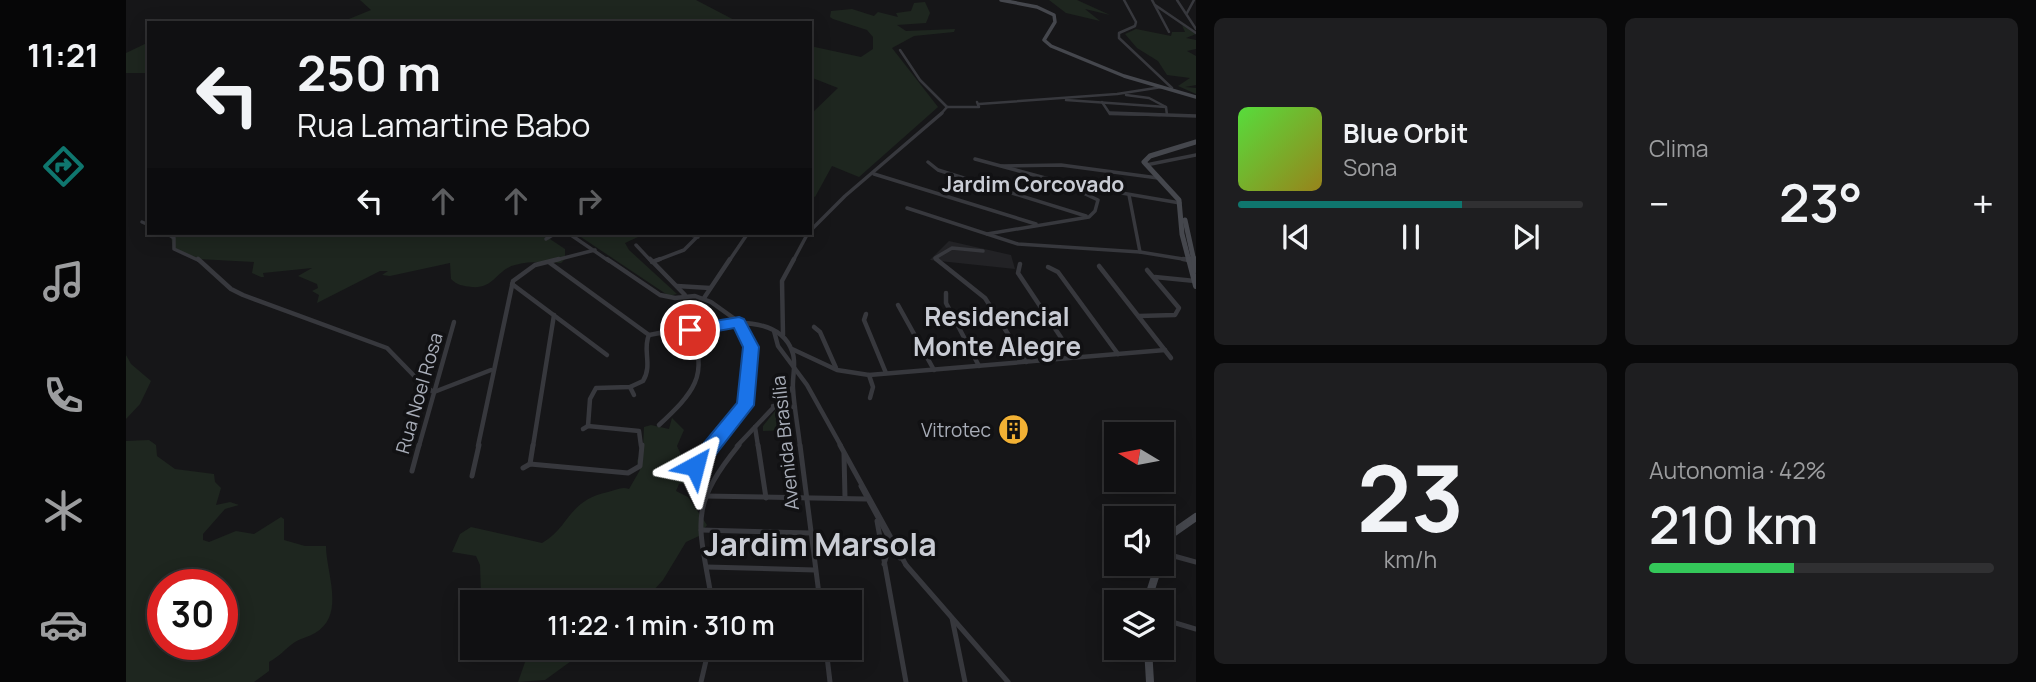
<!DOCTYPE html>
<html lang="pt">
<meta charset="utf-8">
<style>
body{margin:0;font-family:Manrope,sans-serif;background:#1e1e20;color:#f1f3f6;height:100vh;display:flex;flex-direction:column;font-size:26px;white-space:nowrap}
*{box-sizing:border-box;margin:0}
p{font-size:23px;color:#9c9d9f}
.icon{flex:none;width:38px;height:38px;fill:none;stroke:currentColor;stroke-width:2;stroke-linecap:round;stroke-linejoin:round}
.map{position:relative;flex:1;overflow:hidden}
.drawer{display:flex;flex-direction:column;gap:18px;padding:18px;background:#09090a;width:840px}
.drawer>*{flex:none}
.hud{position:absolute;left:21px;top:21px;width:665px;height:214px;border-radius:0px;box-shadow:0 4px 18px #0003,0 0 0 2px #303032;background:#101012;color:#f1f3f6;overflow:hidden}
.needle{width:46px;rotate:280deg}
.buttons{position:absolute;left:978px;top:422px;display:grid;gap:14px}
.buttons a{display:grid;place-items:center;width:70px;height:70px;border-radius:0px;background:#101012;box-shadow:0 4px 18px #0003,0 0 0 2px #303032;font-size:35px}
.speed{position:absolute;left:21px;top:569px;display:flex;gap:14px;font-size:35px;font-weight:700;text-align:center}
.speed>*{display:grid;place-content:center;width:91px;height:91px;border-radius:50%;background:#101012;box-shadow:0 4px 18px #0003,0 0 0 2px #303032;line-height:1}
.speed .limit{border:10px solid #d22;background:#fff;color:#111}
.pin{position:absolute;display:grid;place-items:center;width:60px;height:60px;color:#fff;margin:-30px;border:4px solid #fff;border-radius:50%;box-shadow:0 2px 7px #0007}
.me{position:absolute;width:77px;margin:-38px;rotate:38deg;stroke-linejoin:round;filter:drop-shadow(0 0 5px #0008)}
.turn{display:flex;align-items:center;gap:24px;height:147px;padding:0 35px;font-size:32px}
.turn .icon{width:91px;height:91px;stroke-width:2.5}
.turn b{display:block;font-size:49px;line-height:60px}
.lanes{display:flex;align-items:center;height:66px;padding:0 35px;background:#0003;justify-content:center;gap:35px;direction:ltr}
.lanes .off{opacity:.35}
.big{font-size:52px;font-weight:600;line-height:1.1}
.drawer .tile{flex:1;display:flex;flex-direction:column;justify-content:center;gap:10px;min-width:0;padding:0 24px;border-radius:10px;background:#1e1e20}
.drawer .dial{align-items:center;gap:0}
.dial b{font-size:91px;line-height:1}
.song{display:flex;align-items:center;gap:21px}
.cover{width:84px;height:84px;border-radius:10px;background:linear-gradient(135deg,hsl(110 70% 55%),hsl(50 70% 35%))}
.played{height:7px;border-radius:4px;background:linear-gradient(90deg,#0f766e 65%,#303032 65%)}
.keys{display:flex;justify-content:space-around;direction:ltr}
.heat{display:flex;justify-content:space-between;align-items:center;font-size:38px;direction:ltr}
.charge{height:10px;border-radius:5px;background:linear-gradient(90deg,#34c759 42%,#303032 0)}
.drawer .tiles{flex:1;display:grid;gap:18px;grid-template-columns:repeat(2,1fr)}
.trip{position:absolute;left:334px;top:590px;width:402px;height:70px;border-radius:0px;background:#101012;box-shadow:0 4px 18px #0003,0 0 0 2px #303032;font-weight:600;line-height:70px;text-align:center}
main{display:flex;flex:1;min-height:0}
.menu{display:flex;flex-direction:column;width:126px;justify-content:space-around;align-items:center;background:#060607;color:#9c9d9f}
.menu .icon{width:49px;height:49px}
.menu .current{color:#0f766e}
.menu b{font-size:32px;color:#f1f3f6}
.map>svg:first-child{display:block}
.built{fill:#222225}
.green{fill:#1e261f;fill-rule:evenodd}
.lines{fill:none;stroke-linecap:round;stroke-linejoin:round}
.minor-far3{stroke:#37383d;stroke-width:2.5}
.minor-far2{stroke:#37383d;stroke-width:3.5}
.minor-far1{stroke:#37383d;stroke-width:4.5}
.minor{stroke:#37383d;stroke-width:5}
.secondary-far3{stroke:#45474d;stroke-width:3.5}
.secondary-far2{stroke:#45474d;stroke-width:5}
.secondary-far1{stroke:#45474d;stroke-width:6}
.secondary{stroke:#45474d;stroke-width:8}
.route{fill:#1a73e8;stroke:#114b97;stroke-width:2}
.labels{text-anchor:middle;stroke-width:7;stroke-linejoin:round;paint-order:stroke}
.street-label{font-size:19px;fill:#a8adb8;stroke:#111113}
.poi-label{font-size:19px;fill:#a8adb8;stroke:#111113;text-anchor:end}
.far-district-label{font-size:21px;font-weight:bold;fill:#c9ccd4;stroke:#111113}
.district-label{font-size:26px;font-weight:bold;fill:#c9ccd4;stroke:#111113}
.near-district-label{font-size:32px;font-weight:bold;fill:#c9ccd4;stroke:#111113}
</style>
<main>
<nav class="menu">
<b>11:21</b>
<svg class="icon current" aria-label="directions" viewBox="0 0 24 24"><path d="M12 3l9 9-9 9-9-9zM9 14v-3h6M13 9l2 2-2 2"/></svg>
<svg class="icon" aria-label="music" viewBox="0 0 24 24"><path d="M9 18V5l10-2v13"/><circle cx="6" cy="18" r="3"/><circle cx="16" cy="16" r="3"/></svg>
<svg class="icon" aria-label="phone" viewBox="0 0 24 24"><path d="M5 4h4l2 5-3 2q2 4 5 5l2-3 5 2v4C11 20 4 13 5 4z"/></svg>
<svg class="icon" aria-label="climate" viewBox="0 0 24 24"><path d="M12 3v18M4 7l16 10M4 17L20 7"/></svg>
<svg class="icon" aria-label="car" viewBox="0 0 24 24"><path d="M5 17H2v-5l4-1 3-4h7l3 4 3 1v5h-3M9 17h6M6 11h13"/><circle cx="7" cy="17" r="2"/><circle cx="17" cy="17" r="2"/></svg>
</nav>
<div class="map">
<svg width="1070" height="682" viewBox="0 0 1070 682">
<rect width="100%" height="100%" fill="#161618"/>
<path class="built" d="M823,241L885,255L889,269L804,260Z"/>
<g class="green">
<path d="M234,0H570L614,23H213L245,10Z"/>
<path d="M923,0H951L984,15L959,9L974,21L940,13Z"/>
<path d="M799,2L804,13L800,23L771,25L780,31L829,29L828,32L788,36L766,48L812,107L733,177L706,166L689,197L684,195V115L712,88L684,77V46L735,57L747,49V37L741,30L707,19L704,17L705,11L726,9L748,16L752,12L772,17L770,13L785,11L788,3Z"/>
<path d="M1056,25L1070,34L1060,38L1070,40V49L1061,51L1070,56V85L1059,87L1070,88V94L1052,86L1064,78L1041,75L1032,61L1011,48L999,34L1010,29L1045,36L1046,32H1059Z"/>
<path d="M23,42V73H0V53Z"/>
<path d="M415,233L439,249V259L435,263C420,262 404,261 389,265C371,269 368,289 346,287C337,286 331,285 325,279L324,263L264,276L256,275L262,271H254L191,303L193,295L186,291L192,288L191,284L172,276L186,268L137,273L138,277H135L126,273L128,262L72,259L47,249L45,237L36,234Z"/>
<path d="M449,233H500L512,237L499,243L503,250L551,294L543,296Z"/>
<path d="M0,355L5,364L25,381L14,404L0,419Z"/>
<path d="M662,395L666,430L637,431V426Z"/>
<path d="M546,418L558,430L551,446L565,476L561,483L553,484L550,491L562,497L581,525L573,536L560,542L537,580L517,602H379L355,595L354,565L350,556L326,552L334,534L345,527L416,543C445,526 441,501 482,492C490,490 496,486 503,489L514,470L511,461L517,447L518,427L525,425L543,429Z"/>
<path d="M23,440L30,445L31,456L49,469L88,474L89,482L95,488L90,505L104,502L113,505L99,509L77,534V540L83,542L110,531L128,534L155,517L158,519V540L179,546H200C200,573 220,615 189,633C183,637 175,638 169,642C159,649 154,656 143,662V671L128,682H0V441ZM37,584H96V644H37Z"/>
<path d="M404,648H463L419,680L392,682Z"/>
</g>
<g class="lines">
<g class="minor-far3">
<path d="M998,0L1010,22L1009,26L993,33V38L1046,88"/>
<path d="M1026,0L1043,32"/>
<path d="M1051,0L1070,29"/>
<path d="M1029,5L1070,33"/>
<path d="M1061,13L1068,0"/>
<path d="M774,50L794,80L821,107"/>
<path d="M1000,95L1023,98L1040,107L1041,115"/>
<path d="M940,100L1040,107"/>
<path d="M976,102L984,114L1034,115"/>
<path d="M853,104L991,94L1036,87"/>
<path d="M814,115L821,107H853L851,102"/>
</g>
<g class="minor-far2">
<path d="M984,113L1070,116"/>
<path d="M849,159L934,182L972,200L969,211L963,217L861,234"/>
<path d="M802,162L812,170L960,216"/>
<path d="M1020,165L1070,155"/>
<path d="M876,166L935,165L1032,178"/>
<path d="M748,174L910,224"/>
<path d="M949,185L1054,203"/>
<path d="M1003,195L1014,252"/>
<path d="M781,208L892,244L1014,252L1063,260"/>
<path d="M16,222L23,225"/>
<path d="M684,231L719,196L816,113"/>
<path d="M40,233L48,238V249L74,261"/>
<path d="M442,233L483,261"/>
<path d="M558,233L572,237"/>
<path d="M420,239L430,233"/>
<path d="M510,245L525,261"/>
<path d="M426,261L469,250"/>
<path d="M529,261L558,250L575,233"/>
<path d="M603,261L622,233"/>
<path d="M667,261L682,233"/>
<path d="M813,261L809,258L826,248L857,251"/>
</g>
<g class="minor-far1">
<path d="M72,259L105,289L117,295L261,348L299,387L308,392"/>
<path d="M481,259L534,295L549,298L569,296L585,302L613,322L625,347L619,405L585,446"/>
<path d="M524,259L559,295"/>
<path d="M810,259L859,298L900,362"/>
<path d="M1057,259L1063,260"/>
<path d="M526,262L534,259"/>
<path d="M424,263L523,335C559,329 649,303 666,351C671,362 666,376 667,388C668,407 672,427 674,446"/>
<path d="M894,264L892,273L948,357"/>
<path d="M973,266L1045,358"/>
<path d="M922,267L932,272L992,354"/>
<path d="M1029,277L1069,281"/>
<path d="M386,284L481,355"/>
<path d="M551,286L584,288"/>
<path d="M820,293V303L853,366"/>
<path d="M578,298L604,259"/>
<path d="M772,305L808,370"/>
<path d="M740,314L738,320L760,373"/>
<path d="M1013,316L1049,315L1053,308L1021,270"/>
<path d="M688,327L694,332L710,368"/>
<path d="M648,331L652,346L681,385L715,446"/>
<path d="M657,335L656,281L668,259"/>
<path d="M666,349L711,370L743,375L1039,350"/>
<path d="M743,375L747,387L744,398"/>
<path d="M504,387L508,395"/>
<path d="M308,392L365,370"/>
<path d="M647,406L669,407"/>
<path d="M533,425C566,394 585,375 564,330"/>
<path d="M462,426L464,399L470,388L504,387L517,381C527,365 516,349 523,335"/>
<path d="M629,427L632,446"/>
<path d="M457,429L462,426L513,431L515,446"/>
<path d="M293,446L328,322"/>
<path d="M352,446L387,281L409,265L433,259"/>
<path d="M407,446L428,315"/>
<path d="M611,446L666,388"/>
</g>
<g class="minor">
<path d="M632,445L640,498"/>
<path d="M674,445L694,602"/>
<path d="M714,445L780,565"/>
<path d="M718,454L719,498"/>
<path d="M404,464L407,445"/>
<path d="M569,466L587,445"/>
<path d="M397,468L404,464L502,473L514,466L516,445"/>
<path d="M286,471L293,445"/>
<path d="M346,476L353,445"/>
<path d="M735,486L774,558"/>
<path d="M578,496L740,499"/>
<path d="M751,521L780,682"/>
<path d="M575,530L684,533"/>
<path d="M1037,553L1070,562"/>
<path d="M758,564L761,554L767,549"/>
<path d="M780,565L882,682"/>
<path d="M581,567L689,570"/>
<path d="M586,602C574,525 560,510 613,445"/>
<path d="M826,618L839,682"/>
<path d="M1036,619L1070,629"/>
<path d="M700,648L704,682"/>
<path d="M583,649L700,652"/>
<path d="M575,682L583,648"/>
</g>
<path class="secondary-far3" d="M875,0L911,7L928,15L929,22L918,40L925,46L998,76L1070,97"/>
<g class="secondary-far2">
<path d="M1059,220L1068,261"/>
<path d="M1063,261L1056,234L1053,200L1018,162L1024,156L1070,142"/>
</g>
<g class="secondary-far1">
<path d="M1063,259L1070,286"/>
<path d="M1068,259L1070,270"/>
</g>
<g class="secondary">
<path d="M1036,552L1047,533L1070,517"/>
<path d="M1021,602L1033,564"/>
<path d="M1022,648L1024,682"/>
</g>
</g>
<path class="route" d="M613,317L618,319L633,347L628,405L576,472H563L560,466L563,461L611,403L617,347L608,328L564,336L556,330L564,325Z"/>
<defs>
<symbol id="building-disc" viewBox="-11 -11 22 22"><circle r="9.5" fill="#f2b134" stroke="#111113"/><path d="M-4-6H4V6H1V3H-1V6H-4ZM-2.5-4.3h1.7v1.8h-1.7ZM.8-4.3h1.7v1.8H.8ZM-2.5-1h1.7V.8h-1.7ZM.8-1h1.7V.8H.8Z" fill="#111"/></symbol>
</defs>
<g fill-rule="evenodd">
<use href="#building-disc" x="870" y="412" width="35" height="35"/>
</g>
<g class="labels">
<g class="street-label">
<text transform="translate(293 393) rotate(-74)" y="7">Rua Noel Rosa</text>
<text transform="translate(659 443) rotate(-96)" y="7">Avenida Brasília</text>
</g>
<g class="poi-label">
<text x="865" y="437">Vitrotec</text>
</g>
<g class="far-district-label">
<text x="907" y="192">Jardim Corcovado</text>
</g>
<g class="district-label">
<text x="871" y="326">Residencial<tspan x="871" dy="30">Monte Alegre</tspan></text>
</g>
<g class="near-district-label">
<text x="694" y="556">Jardim Marsola</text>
</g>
</g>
</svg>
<div class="buttons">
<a><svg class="needle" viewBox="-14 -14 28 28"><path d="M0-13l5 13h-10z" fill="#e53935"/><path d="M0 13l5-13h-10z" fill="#9c9d9f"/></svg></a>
<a><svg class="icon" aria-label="sound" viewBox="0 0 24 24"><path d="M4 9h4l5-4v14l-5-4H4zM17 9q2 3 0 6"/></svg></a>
<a><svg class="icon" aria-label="layers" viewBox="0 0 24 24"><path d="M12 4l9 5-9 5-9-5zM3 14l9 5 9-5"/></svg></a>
</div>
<div class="speed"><div class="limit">30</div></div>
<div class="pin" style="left:564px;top:330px;background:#d93025"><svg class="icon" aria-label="arrive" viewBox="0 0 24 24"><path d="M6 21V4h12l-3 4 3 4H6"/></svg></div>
<svg class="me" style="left:569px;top:466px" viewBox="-20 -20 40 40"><path d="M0-17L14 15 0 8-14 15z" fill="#1a73e8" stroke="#fff" stroke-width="4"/></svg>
<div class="trip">11:22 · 1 min · 310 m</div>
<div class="hud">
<div class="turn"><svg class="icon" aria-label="left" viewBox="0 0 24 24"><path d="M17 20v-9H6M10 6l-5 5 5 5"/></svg><div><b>250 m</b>Rua Lamartine Babo</div></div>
<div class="lanes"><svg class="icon" aria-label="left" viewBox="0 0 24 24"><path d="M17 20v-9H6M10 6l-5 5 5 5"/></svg><svg class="icon off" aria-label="ahead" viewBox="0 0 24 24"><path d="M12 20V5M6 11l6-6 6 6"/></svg><svg class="icon off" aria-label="ahead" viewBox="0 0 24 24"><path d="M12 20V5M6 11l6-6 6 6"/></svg><svg class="icon off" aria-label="right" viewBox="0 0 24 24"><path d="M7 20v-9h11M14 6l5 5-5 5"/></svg></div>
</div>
</div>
<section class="drawer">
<div class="tiles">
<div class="tile">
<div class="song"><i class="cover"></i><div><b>Blue Orbit</b><p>Sona</p></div></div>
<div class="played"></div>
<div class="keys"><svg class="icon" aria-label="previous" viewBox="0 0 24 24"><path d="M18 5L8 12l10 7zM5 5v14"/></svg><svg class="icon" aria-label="pause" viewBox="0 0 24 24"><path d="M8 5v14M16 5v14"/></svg><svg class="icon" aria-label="next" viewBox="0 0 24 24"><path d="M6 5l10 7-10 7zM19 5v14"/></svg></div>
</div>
<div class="tile"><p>Clima</p>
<div class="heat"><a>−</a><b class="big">23°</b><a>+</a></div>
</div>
<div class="tile dial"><b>23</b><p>km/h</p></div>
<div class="tile"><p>Autonomia · 42%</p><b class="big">210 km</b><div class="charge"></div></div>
</div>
</section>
</main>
